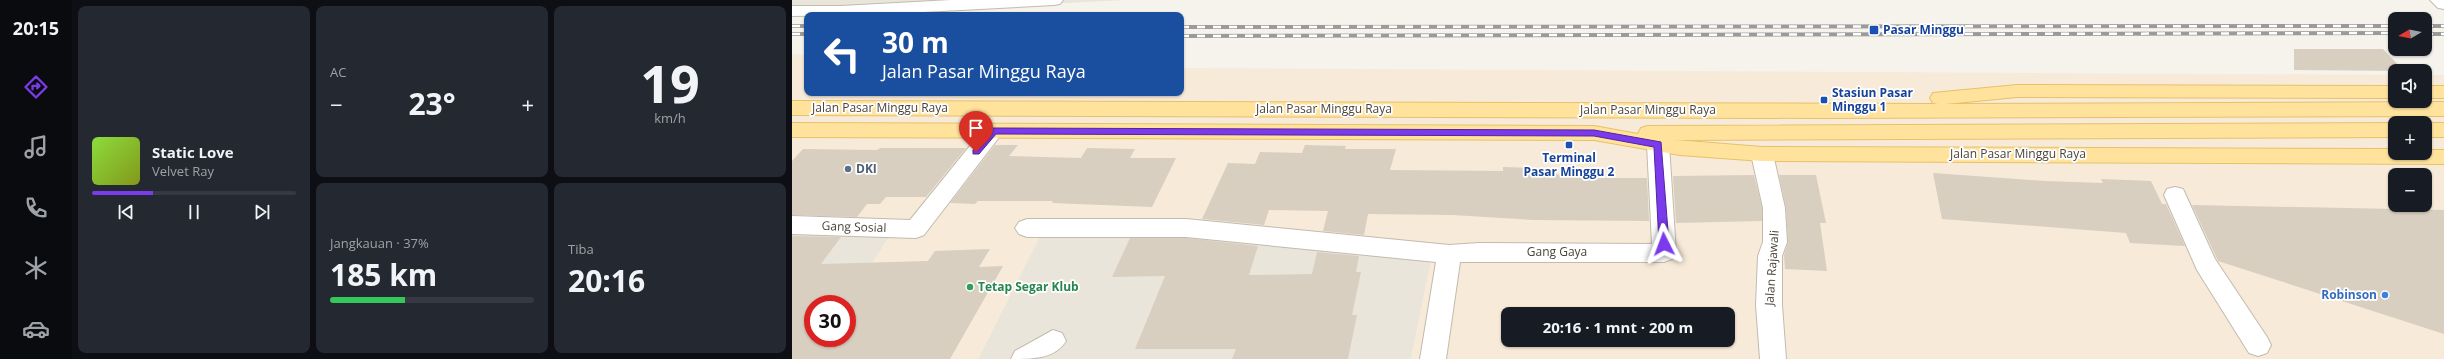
<!DOCTYPE html>
<html lang="id">
<meta charset="utf-8">
<style>
body{margin:0;font-family:"Open Sans",sans-serif;background:#242831;color:#f1f3f6;height:100vh;display:flex;flex-direction:column;font-size:15px;white-space:nowrap}
*{box-sizing:border-box;margin:0}
p{font-size:13px;color:#9ea1a6}
.icon{flex:none;width:22px;height:22px;fill:none;stroke:currentColor;stroke-width:2;stroke-linecap:round;stroke-linejoin:round}
.map{position:relative;flex:1;overflow:hidden}
.panel{display:flex;flex-direction:column;gap:6px;padding:6px;background:#0d0f14;width:720px}
.panel>*{flex:none}
.guide{position:absolute;left:12px;top:12px;width:380px;height:84px;border-radius:8px;box-shadow:0 1px 3px #0004;background:#1a4fa0;color:#fff;overflow:hidden}
.needle{width:26px;rotate:260deg}
.fabs{position:absolute;left:1596px;top:12px;display:grid;gap:8px}
.fabs a{display:grid;place-items:center;width:44px;height:44px;border-radius:8px;background:#171b24;box-shadow:0 1px 3px #0004;font-size:20px}
.speed{position:absolute;left:12px;top:295px;display:flex;gap:8px;font-size:20px;font-weight:700;text-align:center}
.speed>*{display:grid;place-content:center;width:52px;height:52px;border-radius:50%;background:#171b24;box-shadow:0 1px 3px #0004;line-height:1}
.speed .limit{border:6px solid #d22;background:#fff;color:#111}
.pin{position:absolute;display:grid;place-items:center;width:34px;height:34px;color:#fff;margin:-41px -17px;border-radius:50% 50% 50% 0;rotate:-45deg;box-shadow:0 0 4px #0007}
.pin .icon{rotate:45deg}
.me{position:absolute;width:44px;margin:-22px;rotate:357deg;stroke-linejoin:round;filter:drop-shadow(0 0 3px #0008)}
.turn{display:flex;align-items:center;gap:14px;height:84px;padding:0 12px;font-size:18px}
.turn .icon{width:52px;height:52px;stroke-width:2.5}
.turn b{display:block;font-size:28px;line-height:34px}
.big{font-size:30px;font-weight:700;line-height:1.1}
.panel .card{flex:1;display:flex;flex-direction:column;justify-content:center;gap:6px;min-width:0;padding:0 14px;border-radius:8px;background:#242831}
.panel .dial{align-items:center;gap:0}
.dial b{font-size:52px;line-height:1}
.song{display:flex;align-items:center;gap:12px}
.cover{width:48px;height:48px;border-radius:6px;background:linear-gradient(135deg,hsl(90 70% 55%),hsl(70 70% 35%))}
.played{height:4px;border-radius:2px;background:linear-gradient(90deg,#7c3aed 30%,#363941 30%)}
.keys{display:flex;justify-content:space-around;direction:ltr}
.heat{display:flex;justify-content:space-between;align-items:center;font-size:22px;direction:ltr}
.charge{height:6px;border-radius:3px;background:linear-gradient(90deg,#34c759 37%,#363941 0)}
.panel .tiles{flex:1;display:grid;gap:6px;grid-template-columns:repeat(3,1fr)}
.card:first-child{grid-row:span 2}
.trip{position:absolute;left:709px;top:307px;width:234px;height:40px;border-radius:8px;background:#171b24;box-shadow:0 1px 3px #0004;font-weight:700;line-height:40px;text-align:center}
main{display:flex;flex:1;min-height:0}
.tab-bar{display:flex;flex-direction:column;width:72px;justify-content:space-around;align-items:center;background:#090b0e;color:#9ea1a6}
.tab-bar .icon{width:28px;height:28px}
.tab-bar .current{color:#7c3aed}
.tab-bar b{font-size:18px;color:#f1f3f6}
.map>svg:first-child{display:block}
.residential{fill:#eae5da}
.commercial{fill:#f7ead8;fill-rule:evenodd}
.building{fill:#d8cfc1;fill-rule:evenodd}
.lines{fill:none;stroke-linecap:round;stroke-linejoin:round}
.street-casing{stroke:#c2bbae;stroke-width:2}
.primary-casing{stroke:#e6c16a;stroke-width:2}
.street{fill:#fff;fill-rule:evenodd}
.primary{fill:#ffe39c;fill-rule:evenodd}
.rail-casing{stroke:#9a9a9a;stroke-width:4}
.rail{stroke:#fff;stroke-width:2.5;stroke-dasharray:8;stroke-linecap:butt}
.route{fill:#7c3aed;stroke:#51269a}
.transit-dot{fill:#1a4fb4;stroke:#fff;stroke-width:1.5}
.service-dot{fill:#5c6f8a;stroke:#fff;stroke-width:1.5}
.leisure-dot{fill:#2e9e5b;stroke:#fff;stroke-width:1.5}
.shop-dot{fill:#3f7fe0;stroke:#fff;stroke-width:1.5}
.labels{text-anchor:middle;stroke-width:3.5;stroke-linejoin:round;paint-order:stroke}
.transit-label{font-size:12px;font-weight:bold;fill:#164399;stroke:#fff;text-anchor:start}
.street-label{font-size:12px;fill:#4b4439;stroke:#fff}
.service-label{font-size:12px;font-weight:bold;fill:#4e5e75;stroke:#fff;text-anchor:start}
.leisure-label{font-size:12px;font-weight:bold;fill:#27864d;stroke:#fff;text-anchor:start}
.shop-label{font-size:12px;font-weight:bold;fill:#366cbe;stroke:#fff;text-anchor:end}
</style>
<main>
<nav class="tab-bar">
<b>20:15</b>
<svg class="icon current" aria-label="directions" viewBox="0 0 24 24"><path d="M12 3l9 9-9 9-9-9zM9 14v-3h6M13 9l2 2-2 2"/></svg>
<svg class="icon" aria-label="music" viewBox="0 0 24 24"><path d="M9 18V5l10-2v13"/><circle cx="6" cy="18" r="3"/><circle cx="16" cy="16" r="3"/></svg>
<svg class="icon" aria-label="phone" viewBox="0 0 24 24"><path d="M5 4h4l2 5-3 2q2 4 5 5l2-3 5 2v4C11 20 4 13 5 4z"/></svg>
<svg class="icon" aria-label="climate" viewBox="0 0 24 24"><path d="M12 3v18M4 7l16 10M4 17L20 7"/></svg>
<svg class="icon" aria-label="car" viewBox="0 0 24 24"><path d="M5 17H2v-5l4-1 3-4h7l3 4 3 1v5h-3M9 17h6M6 11h13"/><circle cx="7" cy="17" r="2"/><circle cx="17" cy="17" r="2"/></svg>
</nav>
<section class="panel">
<div class="tiles">
<div class="card">
<div class="song"><i class="cover"></i><div><b>Static Love</b><p>Velvet Ray</p></div></div>
<div class="played"></div>
<div class="keys"><svg class="icon" aria-label="previous" viewBox="0 0 24 24"><path d="M18 5L8 12l10 7zM5 5v14"/></svg><svg class="icon" aria-label="pause" viewBox="0 0 24 24"><path d="M8 5v14M16 5v14"/></svg><svg class="icon" aria-label="next" viewBox="0 0 24 24"><path d="M6 5l10 7-10 7zM19 5v14"/></svg></div>
</div>
<div class="card"><p>AC</p>
<div class="heat"><a>−</a><b class="big">23°</b><a>+</a></div>
</div>
<div class="card dial"><b>19</b><p>km/h</p></div>
<div class="card"><p>Jangkauan · 37%</p><b class="big">185 km</b><div class="charge"></div></div>
<div class="card"><p>Tiba</p><b class="big">20:16</b></div>
</div>
</section>
<div class="map">
<svg width="1652" height="359" viewBox="0 0 1652 359">
<rect width="100%" height="100%" fill="#f6f3ec"/>
<g class="residential">
<path d="M0,0H334L15,16H0Z"/>
<path d="M102,230L53,304H21V338L0,359V231Z"/>
<path d="M249,234L642,246L619,359H186Z"/>
</g>
<path class="commercial" d="M0,54L15,55V93H389V68L1603,75V101H1633V75H1652V359H619L642,246L249,234L186,359H17L55,338L53,304L102,230L0,231ZM1603,123H1633V153H1603ZM1603,175H1633V205H1603ZM716,314H936V340H716Z"/>
<g class="building">
<path d="M1502,49H1591L1612,71L1502,70Z"/>
<path d="M203,145H226L217,156L289,158L295,148L343,149L338,158H384L360,207L260,203L261,201H186L183,204L158,203Z"/>
<path d="M513,145L554,146L553,149H604L598,170L711,171V167L747,168V174L790,175V178H855L857,221L742,220L661,215L576,214L572,235L531,231L536,211L477,210L472,225L410,219L436,163L463,164L468,152L510,153Z"/>
<path d="M88,148H174L134,197H94L88,204H75L65,217L0,215V161L11,149L85,150Z"/>
<path d="M1141,173L1253,181L1311,183L1309,179L1359,181L1370,204H1374L1393,246L1338,243L1334,233L1150,219Z"/>
<path d="M962,175L970,208V221L884,223L881,176Z"/>
<path d="M987,175H1024L1034,223H1028L1035,271L993,269L992,255L996,242L994,208Z"/>
<path d="M1400,205L1652,210V334L1426,261Z"/>
<path d="M0,236L49,237L29,264L136,261L143,251L198,249L187,267L211,266L158,359H0ZM21,304H55V338H21Z"/>
<path d="M338,238H394L466,246L457,275L520,274L525,252L567,256L564,272H569L560,315H565L556,359H440L444,349H343L373,276L320,277Z"/>
</g>
<g class="lines">
<defs>
<g id="street">
<path d="M159,0H271L268,4L262,5L75,15L0,16V6H49Z"/>
<path d="M1638,0H1652V9L1646,8Z"/>
<path d="M201,124L208,126L211,131L208,136L132,235L124,238L0,234V216L118,220L194,126Z"/>
<path d="M866,137L873,139L877,144L884,253L880,259L872,262H668L654,359H628L644,262L394,237H235L227,234L223,228L227,222L235,219H394L657,245L687,243L860,244L855,144L859,139Z"/>
<path d="M970,147L978,149L981,154L993,208L995,242L990,256V305L994,359H968L964,305L966,256L971,242V208L959,154L962,149Z"/>
<path d="M1383,187L1391,189L1423,259L1475,337L1479,345L1475,353L1466,356L1457,353L1405,270L1372,195L1375,189Z"/>
<path d="M261,330L270,333L274,341C263,359 240,359 219,359L223,351Z"/>
</g>
<g id="primary">
<path d="M1225,85L1603,86V98L1225,97L1153,104L1652,102V116L1030,118L0,115V101L1146,104L1141,103L1138,98L1141,93Z"/>
<rect x="1633" y="86" width="19" height="12"/>
<path d="M0,123L802,126L846,134L849,128L856,126L1603,123V137L883,140L970,147L1603,149V153H1633V150H1652V164L970,161L888,155L802,140L0,137Z"/>
<rect x="1633" y="123" width="19" height="14"/>
</g>
</defs>
<use href="#street" class="street-casing"/>
<use href="#primary" class="primary-casing"/>
<use href="#street" class="street"/>
<use href="#primary" class="primary"/>
<defs>
<g id="rail">
<path d="M0,26H15"/>
<path d="M1633,26H1652"/>
<path d="M389,27L1603,26"/>
<path d="M0,34H15"/>
<path d="M1633,34H1652"/>
<path d="M389,36L1603,33"/>
</g>
</defs>
<use href="#rail" class="rail-casing"/>
<use href="#rail" class="rail"/>
</g>
<path class="route" d="M201,128L802,130L869,142L877,244L872,248L867,244L862,147L802,136L204,134L187,154H181V150Z"/>
<g class="transit-dot">
<rect x="1077" y="25" width="10" height="10" rx="2"/>
<rect x="1028" y="96" width="8" height="8" rx="2"/>
<rect x="773" y="141" width="8" height="8" rx="2"/>
</g>
<circle class="service-dot" cx="56" cy="169" r="4"/>
<circle class="leisure-dot" cx="178" cy="287" r="4"/>
<circle class="shop-dot" cx="1593" cy="295" r="4"/>
<g class="labels">
<g class="transit-label">
<text x="1091" y="34">Pasar Minggu</text>
<text x="1040" y="97">Stasiun Pasar<tspan x="1040" dy="14">Minggu 1</tspan></text>
<text x="777" y="162" text-anchor="middle">Terminal<tspan x="777" dy="14">Pasar Minggu 2</tspan></text>
</g>
<g class="street-label">
<text x="88" y="112">Jalan Pasar Minggu Raya</text>
<text x="532" y="113">Jalan Pasar Minggu Raya</text>
<text x="856" y="114">Jalan Pasar Minggu Raya</text>
<text x="1226" y="158">Jalan Pasar Minggu Raya</text>
<text transform="translate(62 227) rotate(2)" y="4">Gang Sosial</text>
<text x="765" y="256">Gang Gaya</text>
<text transform="translate(980 268) rotate(-86)" y="4">Jalan Rajawali</text>
</g>
<g class="service-label">
<text x="64" y="173">DKI</text>
</g>
<g class="leisure-label">
<text x="186" y="291">Tetap Segar Klub</text>
</g>
<g class="shop-label">
<text x="1585" y="299">Robinson</text>
</g>
</g>
</svg>
<div class="fabs">
<a><svg class="needle" viewBox="-14 -14 28 28"><path d="M0-13l5 13h-10z" fill="#e53935"/><path d="M0 13l5-13h-10z" fill="#9ea1a6"/></svg></a>
<a><svg class="icon" aria-label="sound" viewBox="0 0 24 24"><path d="M4 9h4l5-4v14l-5-4H4zM17 9q2 3 0 6"/></svg></a>
<a>+</a>
<a>−</a>
</div>
<div class="speed"><div class="limit">30</div></div>
<div class="pin" style="left:184px;top:152px;background:#d93025"><svg class="icon" aria-label="arrive" viewBox="0 0 24 24"><path d="M6 21V4h12l-3 4 3 4H6"/></svg></div>
<svg class="me" style="left:872px;top:244px" viewBox="-20 -20 40 40"><path d="M0-17L14 15 0 8-14 15z" fill="#7c3aed" stroke="#fff" stroke-width="4"/></svg>
<div class="trip">20:16 · 1 mnt · 200 m</div>
<div class="guide">
<div class="turn"><svg class="icon" aria-label="left" viewBox="0 0 24 24"><path d="M17 20v-9H6M10 6l-5 5 5 5"/></svg><div><b>30 m</b>Jalan Pasar Minggu Raya</div></div>
</div>
</div>
</main>
